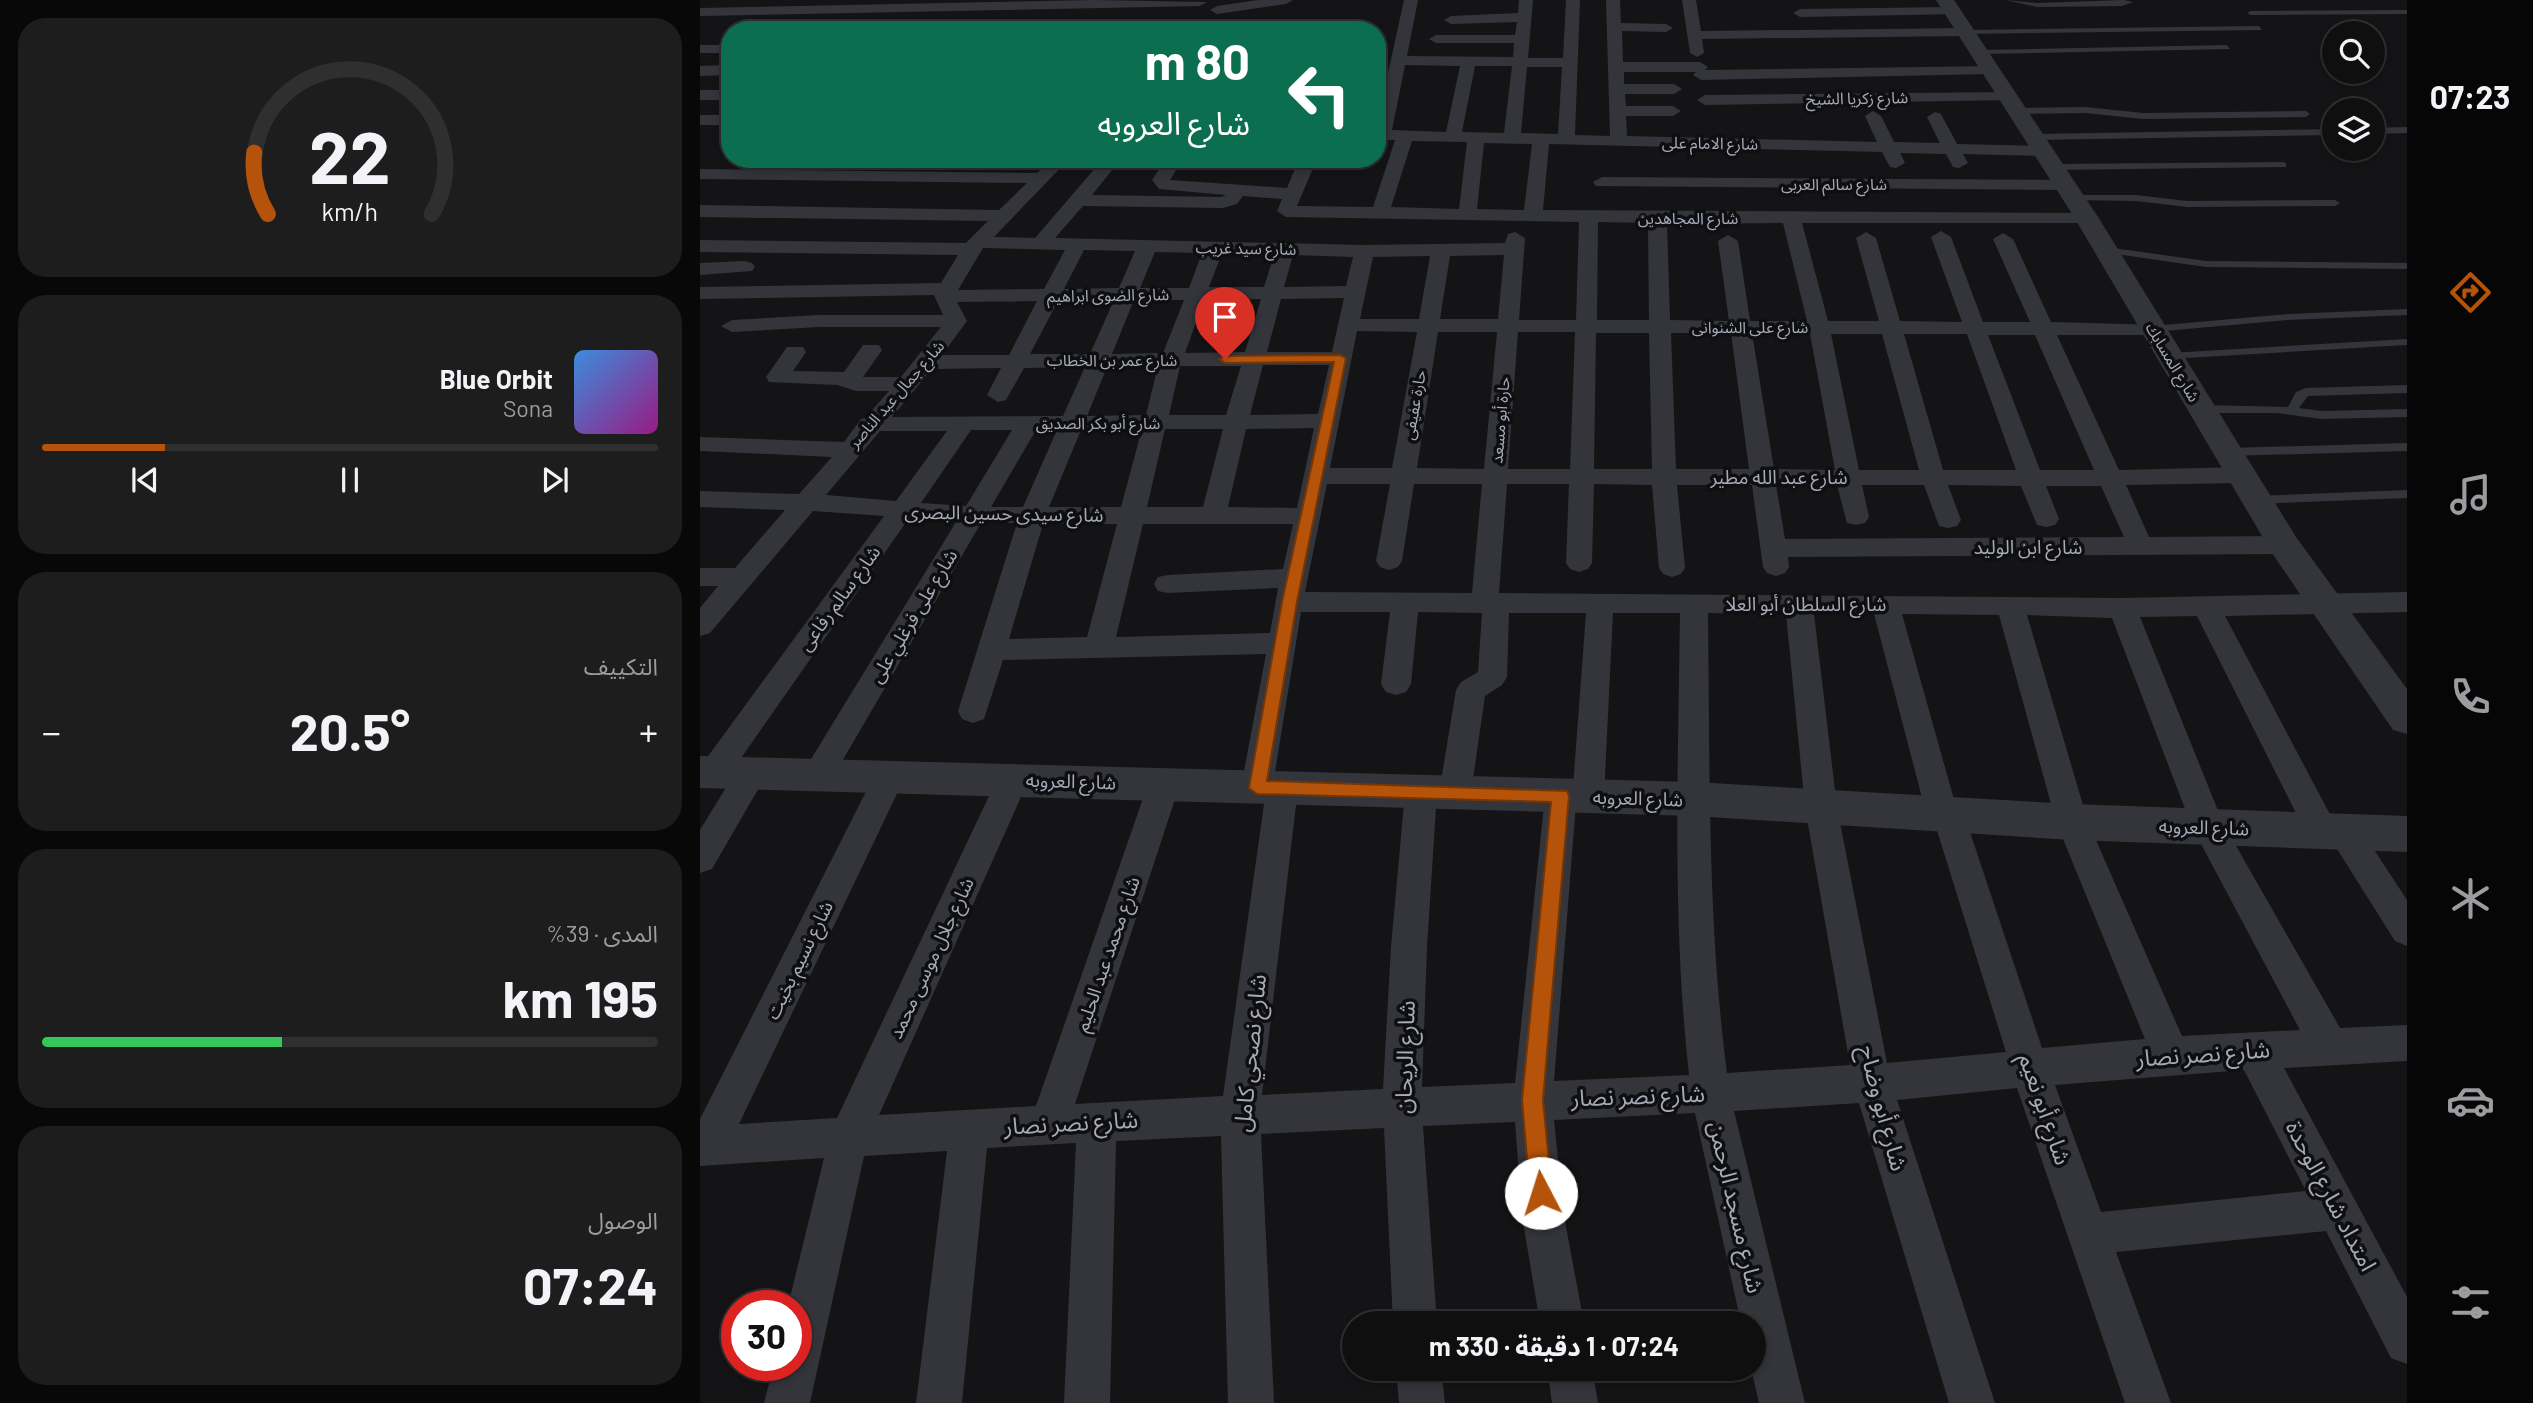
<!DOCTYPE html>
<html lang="ar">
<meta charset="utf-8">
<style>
body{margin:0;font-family:Barlow,"Noto Sans Arabic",sans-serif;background:#1d1d1e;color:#f1f3f6;direction:rtl;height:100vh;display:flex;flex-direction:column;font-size:26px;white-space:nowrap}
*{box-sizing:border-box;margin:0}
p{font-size:23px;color:#9b9c9f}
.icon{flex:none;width:38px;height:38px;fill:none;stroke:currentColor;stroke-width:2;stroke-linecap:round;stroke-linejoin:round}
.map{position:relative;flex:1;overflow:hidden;direction:ltr}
.drawer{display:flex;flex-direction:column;gap:18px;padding:18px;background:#080809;width:700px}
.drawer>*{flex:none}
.top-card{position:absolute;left:21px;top:21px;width:665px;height:147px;border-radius:28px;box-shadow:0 4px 10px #0003,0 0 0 2px #2f2f30;direction:rtl;background:#0b6e4f;color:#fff;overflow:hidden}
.buttons{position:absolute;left:1622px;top:21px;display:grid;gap:14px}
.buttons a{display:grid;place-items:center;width:63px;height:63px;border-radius:50%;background:#0f0f10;box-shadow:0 4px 10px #0003,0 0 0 2px #2f2f30;font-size:35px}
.speed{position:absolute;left:21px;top:1290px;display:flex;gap:14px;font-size:35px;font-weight:700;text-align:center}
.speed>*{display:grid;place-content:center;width:91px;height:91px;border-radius:50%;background:#0f0f10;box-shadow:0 4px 10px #0003,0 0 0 2px #2f2f30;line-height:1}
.speed .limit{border:10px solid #d22;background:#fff;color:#111}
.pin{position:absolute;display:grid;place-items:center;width:60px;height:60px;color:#fff;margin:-72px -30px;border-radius:50% 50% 50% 0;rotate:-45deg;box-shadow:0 0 7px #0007}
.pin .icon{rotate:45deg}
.me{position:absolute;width:77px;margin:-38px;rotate:355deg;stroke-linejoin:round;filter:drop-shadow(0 0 5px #0008)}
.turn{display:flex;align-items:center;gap:24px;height:147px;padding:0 21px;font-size:32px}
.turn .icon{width:91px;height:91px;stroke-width:2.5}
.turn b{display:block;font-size:49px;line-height:60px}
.big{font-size:52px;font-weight:700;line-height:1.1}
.drawer .card{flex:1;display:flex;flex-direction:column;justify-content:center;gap:10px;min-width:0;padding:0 24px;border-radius:28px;background:#1d1d1e}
.drawer .dial{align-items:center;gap:0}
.dial svg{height:182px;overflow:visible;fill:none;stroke:#2f2f30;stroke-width:7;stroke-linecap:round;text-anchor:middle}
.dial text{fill:#f1f3f6;stroke:none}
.song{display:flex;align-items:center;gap:21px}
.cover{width:84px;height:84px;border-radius:10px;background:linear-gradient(135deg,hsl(210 70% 55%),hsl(310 70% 35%))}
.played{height:7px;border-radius:4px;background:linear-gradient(90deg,#b45309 20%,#2f2f30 20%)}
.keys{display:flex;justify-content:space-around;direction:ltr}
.heat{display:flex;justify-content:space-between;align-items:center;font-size:38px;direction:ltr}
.charge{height:10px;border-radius:5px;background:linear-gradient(90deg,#34c759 39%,#2f2f30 0)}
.trip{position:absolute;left:642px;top:1311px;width:424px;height:70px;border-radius:35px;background:#0f0f10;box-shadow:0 4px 10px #0003,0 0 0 2px #2f2f30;font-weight:700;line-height:70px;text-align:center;direction:rtl}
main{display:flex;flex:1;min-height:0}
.tabs{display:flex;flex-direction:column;width:126px;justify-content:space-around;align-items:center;background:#060606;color:#9b9c9f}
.tabs .icon{width:49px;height:49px}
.tabs .current{color:#b45309}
.tabs b{font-size:32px;color:#f1f3f6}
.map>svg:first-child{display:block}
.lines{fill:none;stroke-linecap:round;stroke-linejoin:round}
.service{fill:#34353b;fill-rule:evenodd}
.minor{fill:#34353b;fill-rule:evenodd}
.tertiary{fill:#34353b;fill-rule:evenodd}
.route{fill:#b45309;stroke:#753606;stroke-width:2}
.labels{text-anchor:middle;stroke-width:7;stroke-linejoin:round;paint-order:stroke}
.far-street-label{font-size:16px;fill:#a4aab7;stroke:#0f0f11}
.street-label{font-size:19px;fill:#a4aab7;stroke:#0f0f11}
.near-street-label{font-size:23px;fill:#a4aab7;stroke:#0f0f11}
</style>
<main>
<nav class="tabs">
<b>07:23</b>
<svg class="icon current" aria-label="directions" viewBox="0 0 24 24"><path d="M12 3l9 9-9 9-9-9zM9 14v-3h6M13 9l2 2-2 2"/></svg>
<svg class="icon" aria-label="music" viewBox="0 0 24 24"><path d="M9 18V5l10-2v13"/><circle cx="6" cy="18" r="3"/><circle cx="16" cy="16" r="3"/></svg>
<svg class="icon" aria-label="phone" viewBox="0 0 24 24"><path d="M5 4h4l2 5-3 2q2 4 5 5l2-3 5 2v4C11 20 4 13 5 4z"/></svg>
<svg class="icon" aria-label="climate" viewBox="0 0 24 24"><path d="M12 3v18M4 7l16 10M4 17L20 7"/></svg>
<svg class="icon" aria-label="car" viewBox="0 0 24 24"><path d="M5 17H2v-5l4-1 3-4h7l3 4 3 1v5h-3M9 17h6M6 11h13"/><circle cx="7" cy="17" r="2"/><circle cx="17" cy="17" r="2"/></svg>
<svg class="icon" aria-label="filters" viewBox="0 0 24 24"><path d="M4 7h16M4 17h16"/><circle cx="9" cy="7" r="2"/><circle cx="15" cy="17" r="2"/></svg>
</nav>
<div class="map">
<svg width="1707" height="1403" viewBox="0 0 1707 1403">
<rect width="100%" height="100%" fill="#141416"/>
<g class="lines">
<g class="service">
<path d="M1305,0L1337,3L1424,0L1433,2L1422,6L1337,7Z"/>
<path d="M1707,10V14L1551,15L1547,13L1551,11Z"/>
<path d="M1559,26L1562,30L1266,34L1262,32L1266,30Z"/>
<path d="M1527,45L1530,49L1279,54L1275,52L1279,50Z"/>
<path d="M1385,107L1443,113L1606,111L1610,114L1606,117L1443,119L1385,113L1317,114L1313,111L1317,108Z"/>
<path d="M1707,127V133L1673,134V128Z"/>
<path d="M1634,129V135L1334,140L1330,137L1334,134Z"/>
<path d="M1583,162L1586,163V167L1354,170L1349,167L1354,164Z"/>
<path d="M1374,195H1436L1487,201L1635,200L1640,203L1635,206L1487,207L1436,201L1371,200L1369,198Z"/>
<path d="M1406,247L1506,261L1707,263V269L1506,267L1402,252V248Z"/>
<path d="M1707,309V315L1588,320L1453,332L1447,329L1453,326L1588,314Z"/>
<path d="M1707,339V345L1469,359L1463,356L1469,353Z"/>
<path d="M1707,385V393L1608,396L1599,408L1621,411L1707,409V417L1621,419L1577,413H1502L1496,409L1502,405L1588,407L1596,392L1606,388Z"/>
<path d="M1707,443V451L1529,456L1523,452L1529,448Z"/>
<path d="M1707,490V498L1557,504L1550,500L1557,496Z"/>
</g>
<g class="minor">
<path d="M394,0L507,2L500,6L0,16V8Z"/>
<path d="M558,0H593L586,4L517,14L510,10L517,6Z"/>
<path d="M704,0H718L707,56L813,57L814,43H736L729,39L736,35H815L817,22L751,24L744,20L751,16L818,13L819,0H833L828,58H863L866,0H880L875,135L910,136L906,0H920L921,23L966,24L973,28L966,32L922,31L923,62H1000L1008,67L1005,70L1295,66L1298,69L1290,74L1001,80L993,75L996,72H924V84H974L982,89L974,94H925L926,106H973L981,111L973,116H926L927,136L1177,142L1165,116L1173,111L1181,116L1194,142L1240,143L1227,117L1235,112L1241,114L1257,144L1343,146L1352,151L1343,156L1263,154L1268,163L1259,168L1253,167L1246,154L1200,153L1205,163L1196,168L1190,167L1182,152L849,144L843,210L1393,213L1395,217L1393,221L1386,223H1102L1128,321H1179L1156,238L1166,232L1176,238L1200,321L1262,322L1231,237L1241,231L1251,237L1283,322H1330L1293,239L1303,233L1313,239L1351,322L1460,325L1464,329L1453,335H1357L1419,470L1542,467L1551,470L1554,475L1551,480L1542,483L1426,485L1449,537L1584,536L1593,539L1597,545L1593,551L1584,554L1088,557L1089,567L1085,573L1076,576L1067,573L1063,567L1052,485H977L985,568L981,574L972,577L963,574L959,568L952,485L894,484L892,563L888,569L879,572L870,569L866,563L869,484H807L799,593L1422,598L1707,592V612L1525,616L1634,822L1644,818L1656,822L1707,900V946L1695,941L1632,841L1622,845L1610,841L1497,616L1440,617L1523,823L1640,1028L1707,1025V1061L1584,1068L1707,1297V1364L1691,1358L1626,1231L1416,1252L1471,1403H1425L1317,1088L1197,1100L1295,1403H1249L1159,1103L1034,1111L1105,1403H1059L1051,1368L1054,1323H1041L995,1113L854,1120L864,1216L884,1323H840L822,1216L815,1122L723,1126L737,1323H693L684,1128L561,1134L574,1403H528L521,1136L416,1141L410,1403H364L376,1143L287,1148L262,1403H216L247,1151L164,1156L110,1403H64L74,1365H96V1306H88L124,1158L0,1166V1119L179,766L190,762L201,766L206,775L39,1124L137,1118L297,779L302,770L313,766L324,770L329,779L179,1115L336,1106L448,784L453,775L464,771L475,775L480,784L375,1104L523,1096L565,797L557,800L546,796L541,787L566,654L303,660L284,719L273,723L262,719L258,711L317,523H281L130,782L119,786L108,782L103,773L108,764L256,522L209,518L25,781L14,785L3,781L0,769L3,763L184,516L113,511L10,633L0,636V608L18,586H0V568H35L85,510L0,507V491L99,494L132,457L0,451V437L144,442L161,419L165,418L189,391H156L137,385L69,382L66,377L87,347H103L106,352L93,371L144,372L163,345H179L182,350L163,377H201L241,327H119L32,332L21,326L32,320L119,315H243L234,295L0,299V287L241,283L258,255L0,252V240L266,243L288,221L0,217V205L299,210L327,183L0,179V169L337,173L351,159H369L294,237L335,238L403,159H421L392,195L521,197L526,195L459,189L452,180L466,159H483L470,180L587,188L599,159H617L597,206L673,207L695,140H677V123ZM705,65L760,66L746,132L692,130ZM775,66H812L804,133L762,132ZM827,67H862L858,134L821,133ZM712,141L767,142L759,209L691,207ZM784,143L832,144L824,210L777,209ZM543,196L582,199L577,211L586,217L879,222L876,320H819L825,238L815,232L808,234L805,243L664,245L355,238L383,206L523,208L537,204ZM898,222L948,223L949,320H897ZM1083,223L1107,321H1050L1038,241L1028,235L1018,241L1029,321L970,320L967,224ZM283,248L365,250L344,289L258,290ZM384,250L435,251L419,288L364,289ZM455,252L502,253L489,288H440ZM522,253L574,255L564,287H509ZM593,255L653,257L646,286L584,287ZM804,255L798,319H740L750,256ZM730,256L719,319H660L673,257ZM644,298L632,352H567L581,299ZM561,299L545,352L485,353L504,300ZM414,300L390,354H330L358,301ZM434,300H484L463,353L412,354ZM337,301L309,355H242L267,321L257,302ZM657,331L717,332L692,468H630ZM738,332H797L784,469L717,468ZM818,332H875L870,469H808ZM896,333H949L952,469H894ZM971,333H1031L1049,469H976ZM1052,333L1110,334L1135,470L1074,469ZM1131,334H1182L1219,470H1159ZM1204,334H1267L1316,470H1243ZM1288,335H1335L1394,470H1340ZM563,365H629L618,414L550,415ZM458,366L446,415L387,416L407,367ZM480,366H541L526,415H469ZM385,367L363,416L192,417L232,369L301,368L287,395L298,402L306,400L324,368ZM614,428L597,508L528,507L546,429ZM442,429L421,507H349L381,430ZM465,429H523L503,507H447ZM271,430H312L266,506L221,503ZM336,430H357L323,507H291ZM180,431H247L196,501L126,495ZM627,484H690L676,561L680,567L689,570L698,567L702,561L714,484H782L772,593L605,592ZM1076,485H1137L1147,523L1156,525L1165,523L1169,517L1162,485H1224L1239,526L1248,528L1257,526L1261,520L1248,485L1321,486L1337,525L1346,527L1355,525L1359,519L1346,486H1401L1424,537L1085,539ZM343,524H417L387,637L309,639ZM443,524H593L583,569L468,575L458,577L454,584L458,591L468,593L578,588L570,633L416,637ZM601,612H690L681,684L686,692L696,695L706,692L711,684L718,612L782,613L778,672L761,682L756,690L739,793L744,802L755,806L766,802L771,793L785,696L802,685L807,677L809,613H886L873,787L861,783L850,787L845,796L815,1083L722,1087L727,947L737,792L732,783L721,779L710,783L705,792L691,947L683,1089L562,1095L598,788L593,779L582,775L574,778ZM913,613H980C978,767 972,922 989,1075L854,1081L876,804L888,809L899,805L904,796ZM1008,613L1086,614L1105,807L1150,1065L1027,1073C1007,921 1010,766 1008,613ZM1114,614H1174L1226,813L1235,824L1306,1052L1187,1063L1137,807ZM1202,614L1299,615L1356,822L1445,1039L1342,1048L1264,814L1255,803ZM1327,615L1412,618L1492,827L1600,1030L1482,1036L1388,822ZM1544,1070L1606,1191L1401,1212L1355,1085Z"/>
<path d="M982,0H996L1001,31L1266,28L1273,32L1266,36L1002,39L1004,53L997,57L990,53Z"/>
<path d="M1253,7L1260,11L1258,14L1100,17L1093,13L1100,9Z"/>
<path d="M487,21H653L660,25L653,29L482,28V22Z"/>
<rect x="0" y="45" width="30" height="8"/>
<path d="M30,65V75L0,76V66Z"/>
<rect x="0" y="90" width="30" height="10"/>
<path d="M1308,92L1316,97L1314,100L1005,105L997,100L1005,95Z"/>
<rect x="0" y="115" width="30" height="10"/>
<path d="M902,177L1366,180L1375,185L1366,190L896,186L893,182Z"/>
<path d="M45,261L52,263L55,267L52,271L0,275V263Z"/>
<path d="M52,759L63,763L68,772L12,869L0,873V830L41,763Z"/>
<path d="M696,1368H741L745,1403H699Z"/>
<path d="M847,1368H892L898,1403H852Z"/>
</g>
<g class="tertiary">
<path d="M1236,0H1254L1398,217L1596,537L1707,689V734L1693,730L1572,553L1374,217Z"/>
<path d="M0,756L994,782L1372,804L1707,816V852L1372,840L994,816L0,788Z"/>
</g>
</g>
<path class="route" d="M640,355L646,358L597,602L567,781L867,791L869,796L843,1100L852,1193L849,1201L841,1204L833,1201L830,1193L822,1100L851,802L557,794L549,788L582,602L634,362L525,363L519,359L525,356Z"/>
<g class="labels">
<g class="far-street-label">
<text transform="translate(1157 98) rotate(-1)" y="6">شارع زكريا الشيخ</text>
<text transform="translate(1010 143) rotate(1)" y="6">شارع الامام على</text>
<text x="1134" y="190">شارع سالم العربى</text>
<text x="988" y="224">شارع المجاهدين</text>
<text transform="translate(546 248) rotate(1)" y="6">شارع سيد غريب</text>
<text transform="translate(408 295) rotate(-1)" y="6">شارع الضوى ابراهيم</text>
<text x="1050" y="333">شارع على الشنوانى</text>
<text x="412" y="366">شارع عمر بن الخطاب</text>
<text transform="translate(1473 362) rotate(59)" y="6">شارع المسابك</text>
<text transform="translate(196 394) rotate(-49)" y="6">شارع جمال عبد الناصر</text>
<text transform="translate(714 405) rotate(-80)" y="6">حارة عفيفى</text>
<text transform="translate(800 420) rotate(-85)" y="6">حارة أبو مسعد</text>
<text x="398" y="429">شارع أبو بكر الصديق</text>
</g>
<g class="street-label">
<text x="1079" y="484">شارع عبد الله مطير</text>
<text transform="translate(304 513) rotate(1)" y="7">شارع سيدى حسين البصرى</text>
<text x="1328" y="554">شارع ابن الوليد</text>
<text transform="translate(139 598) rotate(-54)" y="7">شارع سالم رفاعى</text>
<text x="1106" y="611">شارع السلطان أبو العلا</text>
<text transform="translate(213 616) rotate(-59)" y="7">شارع على فرغلي على</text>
<text transform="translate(371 781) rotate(2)" y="7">شارع العروبه</text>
<text transform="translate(938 798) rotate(2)" y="7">شارع العروبه</text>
<text transform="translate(1504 827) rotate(2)" y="7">شارع العروبه</text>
<text transform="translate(407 954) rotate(-71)" y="7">شارع محمد عبد الحليم</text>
<text transform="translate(231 958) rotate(-65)" y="7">شارع جلال موسى محمد</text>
<text transform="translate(99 960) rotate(-64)" y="7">شارع نسيم بخيت</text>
</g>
<g class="near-street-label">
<text transform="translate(550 1053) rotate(-84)" y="8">شارع نصحي كامل</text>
<text transform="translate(1503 1054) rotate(-4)" y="8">شارع نصر نصار</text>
<text transform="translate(705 1057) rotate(-88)" y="8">شارع الريحان</text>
<text transform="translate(938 1096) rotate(-2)" y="8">شارع نصر نصار</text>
<text transform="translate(1183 1108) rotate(75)" y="8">شارع أبو وضاح</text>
<text transform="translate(1345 1109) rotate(71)" y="8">شارع أبو نعيم</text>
<text transform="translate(371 1123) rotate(-3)" y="8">شارع نصر نصار</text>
<text transform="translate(1631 1196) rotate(62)" y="8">امتداد شارع الوحدة</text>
<text transform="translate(1036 1207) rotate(77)" y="8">شارع مسجد الرحمن</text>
</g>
</g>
</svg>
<div class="buttons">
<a><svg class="icon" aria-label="search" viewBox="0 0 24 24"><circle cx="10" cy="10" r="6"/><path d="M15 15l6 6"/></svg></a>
<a><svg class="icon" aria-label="layers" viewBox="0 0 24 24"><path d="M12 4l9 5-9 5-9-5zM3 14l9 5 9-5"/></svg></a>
</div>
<div class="speed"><div class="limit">30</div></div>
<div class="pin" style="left:525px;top:359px;background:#d93025"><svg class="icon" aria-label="arrive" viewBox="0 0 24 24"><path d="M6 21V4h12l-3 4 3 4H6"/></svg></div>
<svg class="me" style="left:841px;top:1193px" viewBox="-20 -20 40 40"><circle r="19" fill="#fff"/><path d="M0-13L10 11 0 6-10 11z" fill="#b45309"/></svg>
<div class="trip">07:24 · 1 دقيقة · 330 m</div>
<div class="top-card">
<div class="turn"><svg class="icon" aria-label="left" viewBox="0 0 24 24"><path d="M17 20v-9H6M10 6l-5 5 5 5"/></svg><div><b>80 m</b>شارع العروبه</div></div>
</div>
</div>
<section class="drawer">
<div class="card dial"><svg viewBox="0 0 100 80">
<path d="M14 69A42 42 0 1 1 86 69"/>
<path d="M14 69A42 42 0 0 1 8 42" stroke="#b45309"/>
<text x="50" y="56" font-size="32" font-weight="700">22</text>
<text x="50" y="72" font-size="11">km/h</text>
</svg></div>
<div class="card">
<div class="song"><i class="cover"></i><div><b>Blue Orbit</b><p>Sona</p></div></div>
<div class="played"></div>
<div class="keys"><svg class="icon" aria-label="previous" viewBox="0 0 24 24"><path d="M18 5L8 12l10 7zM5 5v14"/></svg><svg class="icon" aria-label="pause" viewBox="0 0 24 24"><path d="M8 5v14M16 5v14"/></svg><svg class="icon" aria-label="next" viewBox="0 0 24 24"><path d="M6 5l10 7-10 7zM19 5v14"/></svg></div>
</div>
<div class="card"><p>التكييف</p>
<div class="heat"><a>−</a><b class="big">20.5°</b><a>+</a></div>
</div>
<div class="card"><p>المدى · 39%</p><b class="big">195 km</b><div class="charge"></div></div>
<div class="card"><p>الوصول</p><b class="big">07:24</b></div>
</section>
</main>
